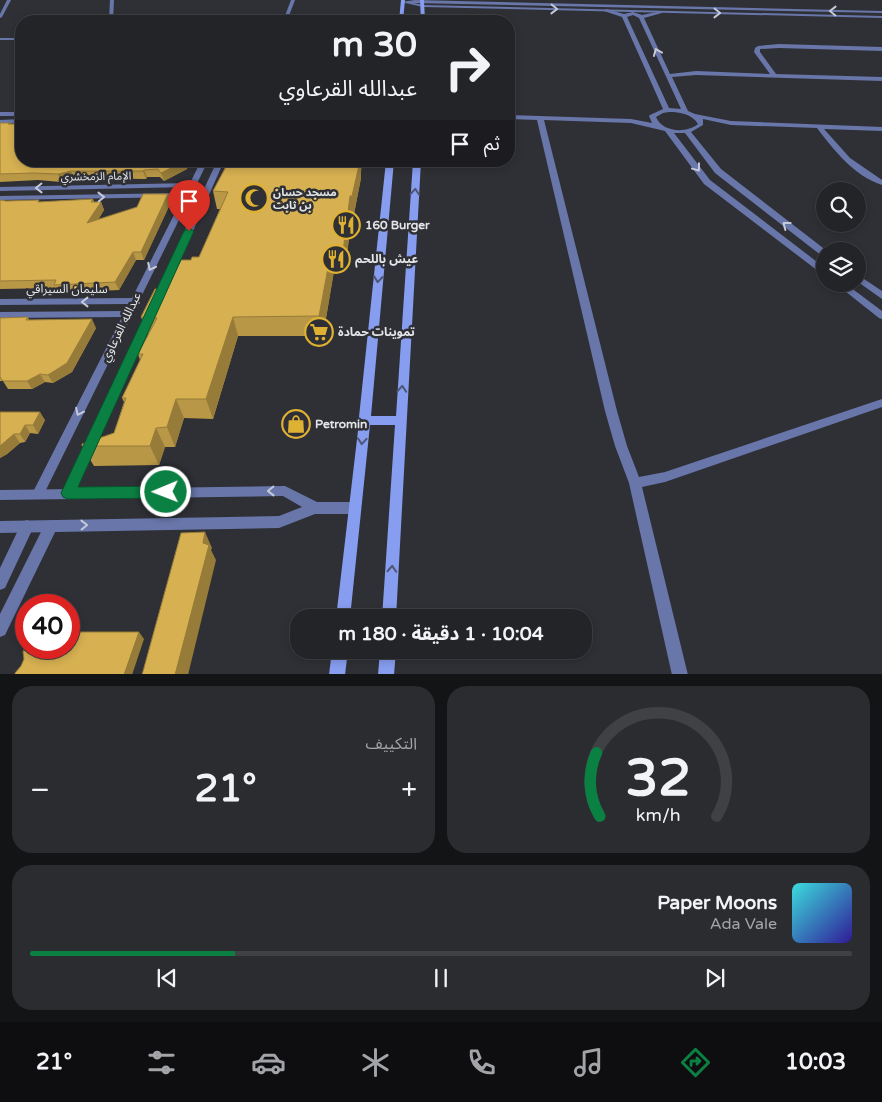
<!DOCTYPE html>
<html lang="ar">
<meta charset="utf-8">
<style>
body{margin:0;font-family:"Varela Round","Noto Sans Arabic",sans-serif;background:#2b2c30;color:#f1f3f6;direction:rtl;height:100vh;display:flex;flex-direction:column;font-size:19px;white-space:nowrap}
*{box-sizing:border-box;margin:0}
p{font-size:16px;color:#a3a4a8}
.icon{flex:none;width:28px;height:28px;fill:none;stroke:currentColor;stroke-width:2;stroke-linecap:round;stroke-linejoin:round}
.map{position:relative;height:674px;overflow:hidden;direction:ltr}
.sheet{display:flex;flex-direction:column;gap:12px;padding:12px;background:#131416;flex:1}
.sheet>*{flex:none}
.top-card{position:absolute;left:15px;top:15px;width:500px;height:152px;border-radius:20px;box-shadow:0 2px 8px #0003,0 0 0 1px #404145;direction:rtl;background:#232428;color:#f1f3f6;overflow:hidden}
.fabs{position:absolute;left:816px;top:182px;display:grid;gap:10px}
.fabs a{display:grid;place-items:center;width:50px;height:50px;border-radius:50%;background:#232428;box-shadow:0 2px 8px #0003,0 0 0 1px #404145;font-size:25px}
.speed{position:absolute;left:15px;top:594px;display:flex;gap:10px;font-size:25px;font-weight:700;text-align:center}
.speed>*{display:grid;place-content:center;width:65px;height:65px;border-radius:50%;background:#232428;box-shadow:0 2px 8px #0003,0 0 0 1px #404145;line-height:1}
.speed .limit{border:8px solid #d22;background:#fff;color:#111}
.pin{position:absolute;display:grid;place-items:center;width:42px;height:42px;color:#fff;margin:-51px -21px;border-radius:50% 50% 50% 0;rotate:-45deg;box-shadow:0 0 5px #0007}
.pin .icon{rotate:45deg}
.me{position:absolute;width:55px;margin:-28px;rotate:269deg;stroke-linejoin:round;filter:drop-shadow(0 0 4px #0008)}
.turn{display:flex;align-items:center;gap:18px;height:105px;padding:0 15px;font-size:22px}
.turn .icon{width:65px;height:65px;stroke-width:2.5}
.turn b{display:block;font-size:35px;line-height:42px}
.then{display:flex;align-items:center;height:48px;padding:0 15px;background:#0003;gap:10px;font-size:19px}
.big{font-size:38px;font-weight:700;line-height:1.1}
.sheet .widget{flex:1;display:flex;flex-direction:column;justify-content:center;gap:8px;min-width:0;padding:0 18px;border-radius:20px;background:#2b2c30}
.sheet .dial{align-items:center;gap:0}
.dial svg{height:130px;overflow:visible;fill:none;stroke:#404145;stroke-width:7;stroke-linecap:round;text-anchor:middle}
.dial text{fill:#f1f3f6;stroke:none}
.song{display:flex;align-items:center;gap:15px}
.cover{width:60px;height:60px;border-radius:8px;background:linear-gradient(135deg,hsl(180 70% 55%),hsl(250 70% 35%))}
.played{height:5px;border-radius:2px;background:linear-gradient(90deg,#0b8043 25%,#404145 25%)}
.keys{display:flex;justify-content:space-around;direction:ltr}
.heat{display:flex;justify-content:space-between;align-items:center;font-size:28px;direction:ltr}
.sheet .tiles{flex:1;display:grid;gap:12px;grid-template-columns:1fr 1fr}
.widget:last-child{grid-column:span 2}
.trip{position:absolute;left:290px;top:609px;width:302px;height:50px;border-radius:20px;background:#232428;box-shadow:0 2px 8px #0003,0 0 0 1px #404145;font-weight:700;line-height:50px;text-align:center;direction:rtl}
.dock{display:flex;height:80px;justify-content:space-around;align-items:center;background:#0e0e10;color:#a3a4a8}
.dock .icon{width:35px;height:35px}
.dock .current{color:#0b8043}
.dock b{font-size:22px;color:#f1f3f6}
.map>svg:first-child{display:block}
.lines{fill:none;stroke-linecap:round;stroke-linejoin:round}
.service{fill:#6876aa;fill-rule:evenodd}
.minor{fill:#6876aa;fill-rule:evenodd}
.tertiary{fill:#6876aa;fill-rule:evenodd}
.secondary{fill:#879def;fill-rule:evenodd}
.wall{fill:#b89746}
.shaded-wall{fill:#967b39}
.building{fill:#d6b051;stroke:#967b39}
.oneway{stroke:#c5c9d8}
.oneway2{stroke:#4e5676}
.route{fill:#0b8043;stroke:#07532c}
.labels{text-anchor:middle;stroke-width:5;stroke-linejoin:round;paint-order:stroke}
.far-street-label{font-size:11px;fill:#e4e5e8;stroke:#2f3035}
.far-poi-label{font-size:11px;font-weight:bold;fill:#e4e5e8;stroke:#2f3035;text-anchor:start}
.poi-label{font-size:12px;font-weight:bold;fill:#e4e5e8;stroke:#2f3035;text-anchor:start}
.street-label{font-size:12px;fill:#e4e5e8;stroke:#2f3035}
</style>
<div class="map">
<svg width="882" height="675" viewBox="0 0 882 675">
<rect width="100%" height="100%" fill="#2f3035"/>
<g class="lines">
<g class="service">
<path d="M7,0H11L2,17L0,18V14Z"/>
<path d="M110,0H114L113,21H109Z"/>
<path d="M291,0H295L287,21H283Z"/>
<rect x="0" y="38" width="21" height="2"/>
</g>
<g class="minor">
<path d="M606,9L624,14L633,12L642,15L662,11V13L644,18L670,74L696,71L770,74L754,52L755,48L758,46L779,44L882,47V51L779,48L760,49V52L776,74L882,77V81L696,75L672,77L688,111L695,114L731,121L882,127V131L824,129L850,158L882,180V185C854,176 834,150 817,128L731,125L703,119V125L691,132L721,169L827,251H825V257L822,256L715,173L685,133H674L710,180L825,268V275L822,274L704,184L665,131L631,123L544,120L617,411L627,446L639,477L665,472L882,399V407L665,482L642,487L688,675H672L629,483L615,446L605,411L537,120L509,119V115L631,119L652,123L649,116L650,115L663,109L622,17L604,11ZM633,15L639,18L681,109L669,108L627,17ZM669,112C680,112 692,114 698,124C686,134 662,132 656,117L663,113Z"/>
<path d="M201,161H208L42,498L38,499L34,498L32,494L34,490L122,317L0,318V312L125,311L128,304L0,305V299L132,298L183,197L0,200V196L185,193L188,187L0,191V187L190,183Z"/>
<path d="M217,161H224L162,301L160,303H154L152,301Z"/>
<path d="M858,275L882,291V299L858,282Z"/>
<path d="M836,284H846L882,311V319L879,318Z"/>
<path d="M150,312L155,315L74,493L72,497L68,498L64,497L62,493L145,315Z"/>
<path d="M27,520L32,522L34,526L5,588L0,590V568L22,522Z"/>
<path d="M51,520L56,522L58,526L5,635L0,637V614L46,522Z"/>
</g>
<g class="tertiary">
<path d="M415,0L882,11V13L414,3L423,5L882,16V18L423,7L401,2Z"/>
<rect x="0" y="112" width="21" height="4"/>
<path d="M21,119V123L0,124V120Z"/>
<path d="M285,486L317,502H355L360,504L361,508L360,512L355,514H315L279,528L0,533V521L279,516L302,507L283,496L0,500V490Z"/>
</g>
<g class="secondary">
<path d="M401,0H405L403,21H399Z"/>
<path d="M420,0H424L425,21H421Z"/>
<path d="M386,161H394L371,416H396L413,161H421L396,618H382L395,425H370L350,618H336L359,422L357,420L359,417Z"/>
<path d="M332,650H348L345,675H329Z"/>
<path d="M380,650H396L394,675H378Z"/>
</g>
</g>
<g class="wall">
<path d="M0,123H10L11,124L187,169L164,181L160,177H147L146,179L74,178L61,182L38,180L0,182Z"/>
<path d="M228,161H362L361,171V178L354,214H352L345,271H334L323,336H238L213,419L184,418L175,447H165L159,465L94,466L82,446L114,433L124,402L122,398L140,360L138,354L148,335L141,317L191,260L199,257L220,209H217L213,191L228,162Z"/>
<path d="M93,199L94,202H101L104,210L98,220L171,202L144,260H136L119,290L58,293L56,288L0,289V200L6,201L40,202Z"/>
<path d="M28,317L29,320L96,328L72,372L53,383L45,382L32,389H8L3,381H0V318Z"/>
<path d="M0,412L45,420L38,434L30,433L25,442L20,443L7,454L0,458Z"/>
</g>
<g class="shaded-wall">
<path d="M185,161H191L187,169L164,181L161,173Z"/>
<path d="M358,161H362L361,171V178L354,214H352L345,271L343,252L350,196Z"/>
<path d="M144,170L147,177L146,179L143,171Z"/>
<path d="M71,171L74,178L61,182L58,174Z"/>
<path d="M168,194L171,202L144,260L141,252Z"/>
<path d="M101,202L104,210L91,231L87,223Z"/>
<path d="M133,252L136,260L119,290L115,282Z"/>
<path d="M331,252L334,271L323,336L319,316Z"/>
<path d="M233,317L238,336L213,419L206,399Z"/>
<path d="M92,319L96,328L72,372L53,383L48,375Z"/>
<path d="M40,374L45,382L32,389L27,381Z"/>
<path d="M176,399L184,418L175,447L167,427Z"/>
<path d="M40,412L45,420L38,434L33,425Z"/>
<path d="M25,425L30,433L25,442L20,434Z"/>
<path d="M156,428L165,447L159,465L150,446Z"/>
<path d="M14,434L20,443L7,454L0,458V446Z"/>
<path d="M205,532L212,548L211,550L216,560L188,675H175Z"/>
<path d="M139,632L144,639L132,675H124Z"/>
</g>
<g class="building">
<path d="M0,123H10L8,124H21V161H185L161,173L158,169L144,170L143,171H71L58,174L34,173L0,174Z"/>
<path d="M229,161H360L352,196H350L343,252H331L319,316L233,317L206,399H176L167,427L156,428L150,446H82V444L114,433L126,398H122L143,354H138L157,318L141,317L155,289H165L181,260H191L192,257H199L228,192L213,191Z"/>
<path d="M143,194H168L141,252H133L115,282L54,285L56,280L0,281V200L6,201L39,200L38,202L93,199L91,202H101L87,223L137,207Z"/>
<path d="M28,317L26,320L92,319L67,363L48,375L40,374L27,381H3L0,377V318Z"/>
<path d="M0,412H40L33,425H25L20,434H14L0,446Z"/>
<path d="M205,532L203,543L209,545L175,675H142L181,533Z"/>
<path d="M69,632H139L124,675H15V673L21,666L24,659L23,652L26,645V648H69Z"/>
</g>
<defs><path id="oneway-chevron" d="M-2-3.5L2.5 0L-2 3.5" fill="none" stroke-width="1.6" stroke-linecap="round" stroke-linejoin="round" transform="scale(1.25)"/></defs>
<g class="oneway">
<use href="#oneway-chevron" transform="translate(554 9) rotate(1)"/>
<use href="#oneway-chevron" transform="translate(833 11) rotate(-179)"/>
<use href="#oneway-chevron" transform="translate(717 13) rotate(1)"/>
<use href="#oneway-chevron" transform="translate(657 52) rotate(-113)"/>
<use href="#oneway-chevron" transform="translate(697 168) rotate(53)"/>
<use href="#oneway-chevron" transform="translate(39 188) rotate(179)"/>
<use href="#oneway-chevron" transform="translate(101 197) rotate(-1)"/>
<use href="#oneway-chevron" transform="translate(786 225) rotate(-143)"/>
<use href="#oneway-chevron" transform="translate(151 267) rotate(117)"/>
<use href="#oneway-chevron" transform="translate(85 302) rotate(180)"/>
<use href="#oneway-chevron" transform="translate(79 412) rotate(116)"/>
<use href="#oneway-chevron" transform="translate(271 491) rotate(179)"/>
<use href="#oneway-chevron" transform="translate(84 525) rotate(-1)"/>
</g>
<g class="oneway2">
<use href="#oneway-chevron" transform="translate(415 192) rotate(-86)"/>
<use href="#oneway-chevron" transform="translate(378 279) rotate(96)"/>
<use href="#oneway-chevron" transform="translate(402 389) rotate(-86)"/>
<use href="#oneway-chevron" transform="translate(362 441) rotate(94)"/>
<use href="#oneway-chevron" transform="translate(392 569) rotate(-87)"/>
</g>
<path class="route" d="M189,228L194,231L78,487L166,486L172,488L174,492L172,496L166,498L68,499L63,497L61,493L184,231Z"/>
<defs>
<symbol id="mosque-ring" viewBox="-11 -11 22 22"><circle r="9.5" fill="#2f3035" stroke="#dfb133" stroke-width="1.5"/><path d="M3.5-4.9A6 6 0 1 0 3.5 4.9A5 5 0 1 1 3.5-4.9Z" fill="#dfb133"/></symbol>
<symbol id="restaurant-ring" viewBox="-11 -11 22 22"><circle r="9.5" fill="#2f3035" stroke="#dfb133" stroke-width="1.5"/><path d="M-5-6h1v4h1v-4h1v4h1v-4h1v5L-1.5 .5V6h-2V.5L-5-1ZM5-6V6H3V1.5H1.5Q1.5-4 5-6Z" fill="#dfb133"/></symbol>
<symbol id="supermarket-ring" viewBox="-11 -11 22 22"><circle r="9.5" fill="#2f3035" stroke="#dfb133" stroke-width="1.5"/><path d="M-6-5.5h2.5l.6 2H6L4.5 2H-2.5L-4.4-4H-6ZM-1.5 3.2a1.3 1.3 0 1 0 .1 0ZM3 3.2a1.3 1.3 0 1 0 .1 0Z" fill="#dfb133"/></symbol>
<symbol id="shop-ring" viewBox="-11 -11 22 22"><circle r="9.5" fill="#2f3035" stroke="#dfb133" stroke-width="1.5"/><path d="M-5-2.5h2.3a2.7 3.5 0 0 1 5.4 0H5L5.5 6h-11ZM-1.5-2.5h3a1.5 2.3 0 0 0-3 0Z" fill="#dfb133"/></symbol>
</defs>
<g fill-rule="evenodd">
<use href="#mosque-ring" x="238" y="182" width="32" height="32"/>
<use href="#restaurant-ring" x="330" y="209" width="32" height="32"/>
<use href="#restaurant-ring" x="320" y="243" width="32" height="32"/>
<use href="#supermarket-ring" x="303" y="316" width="32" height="32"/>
<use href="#shop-ring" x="280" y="408" width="32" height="32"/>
</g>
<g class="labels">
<g class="far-street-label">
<text transform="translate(96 176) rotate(-1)" y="4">الإمام الزمخشري</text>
</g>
<g class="far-poi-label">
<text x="273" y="196">مسجد حسان<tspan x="273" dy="13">بن ثابت</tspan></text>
</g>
<g class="poi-label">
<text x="365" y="229">160 Burger</text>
<text x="355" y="263">عيش باللحم</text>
<text x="338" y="336">تموينات حمادة</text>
<text x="315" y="428">Petromin</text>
</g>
<g class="street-label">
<text x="67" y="293">سليمان السيراقي</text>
<text transform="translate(121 327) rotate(-64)" y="4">عبدالله القرعاوي</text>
</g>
</g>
</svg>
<div class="fabs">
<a><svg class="icon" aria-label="search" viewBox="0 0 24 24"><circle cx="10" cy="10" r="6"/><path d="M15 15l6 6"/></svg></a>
<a><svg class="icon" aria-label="layers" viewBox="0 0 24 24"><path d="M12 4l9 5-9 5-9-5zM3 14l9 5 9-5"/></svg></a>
</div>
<div class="speed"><div class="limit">40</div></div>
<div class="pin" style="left:189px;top:231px;background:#d93025"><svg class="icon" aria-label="arrive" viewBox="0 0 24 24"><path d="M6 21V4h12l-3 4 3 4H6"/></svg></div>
<svg class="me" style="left:166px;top:492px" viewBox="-20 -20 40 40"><circle r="17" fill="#0b8043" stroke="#fff" stroke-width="3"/><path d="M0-11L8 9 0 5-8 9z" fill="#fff"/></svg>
<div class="trip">10:04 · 1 دقيقة · 180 m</div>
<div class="top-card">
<div class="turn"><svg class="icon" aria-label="right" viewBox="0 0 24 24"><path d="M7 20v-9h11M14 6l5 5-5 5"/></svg><div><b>30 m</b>عبدالله القرعاوي</div></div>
<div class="then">ثم<svg class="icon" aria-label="arrive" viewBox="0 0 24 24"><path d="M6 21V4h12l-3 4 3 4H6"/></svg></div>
</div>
</div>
<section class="sheet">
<div class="tiles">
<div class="widget dial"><svg viewBox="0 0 100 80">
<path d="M14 69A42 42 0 1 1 86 69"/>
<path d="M14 69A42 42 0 0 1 12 30" stroke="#0b8043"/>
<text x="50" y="56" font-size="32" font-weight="700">32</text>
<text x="50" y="72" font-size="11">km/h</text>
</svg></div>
<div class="widget"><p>التكييف</p>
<div class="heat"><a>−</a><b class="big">21°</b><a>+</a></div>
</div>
<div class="widget">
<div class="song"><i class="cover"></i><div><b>Paper Moons</b><p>Ada Vale</p></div></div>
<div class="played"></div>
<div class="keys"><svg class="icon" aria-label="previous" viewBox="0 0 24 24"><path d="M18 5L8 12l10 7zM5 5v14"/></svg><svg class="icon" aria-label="pause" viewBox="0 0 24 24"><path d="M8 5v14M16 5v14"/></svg><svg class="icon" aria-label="next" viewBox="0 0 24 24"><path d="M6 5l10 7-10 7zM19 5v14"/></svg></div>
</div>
</div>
</section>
<nav class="dock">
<b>10:03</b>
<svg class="icon current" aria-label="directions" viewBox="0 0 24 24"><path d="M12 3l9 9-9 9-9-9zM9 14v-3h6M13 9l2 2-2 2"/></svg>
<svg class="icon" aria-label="music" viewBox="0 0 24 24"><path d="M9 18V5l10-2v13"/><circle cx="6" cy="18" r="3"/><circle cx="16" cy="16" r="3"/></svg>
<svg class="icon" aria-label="phone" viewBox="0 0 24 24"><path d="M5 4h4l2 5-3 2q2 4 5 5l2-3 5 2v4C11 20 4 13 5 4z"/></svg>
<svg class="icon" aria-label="climate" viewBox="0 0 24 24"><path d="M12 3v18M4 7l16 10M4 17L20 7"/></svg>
<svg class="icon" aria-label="car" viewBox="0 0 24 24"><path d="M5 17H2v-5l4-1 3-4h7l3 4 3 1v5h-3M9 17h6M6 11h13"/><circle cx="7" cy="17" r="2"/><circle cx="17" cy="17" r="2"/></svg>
<svg class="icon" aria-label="filters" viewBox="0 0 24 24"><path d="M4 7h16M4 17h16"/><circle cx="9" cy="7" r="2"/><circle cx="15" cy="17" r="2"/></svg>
<b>21°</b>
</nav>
